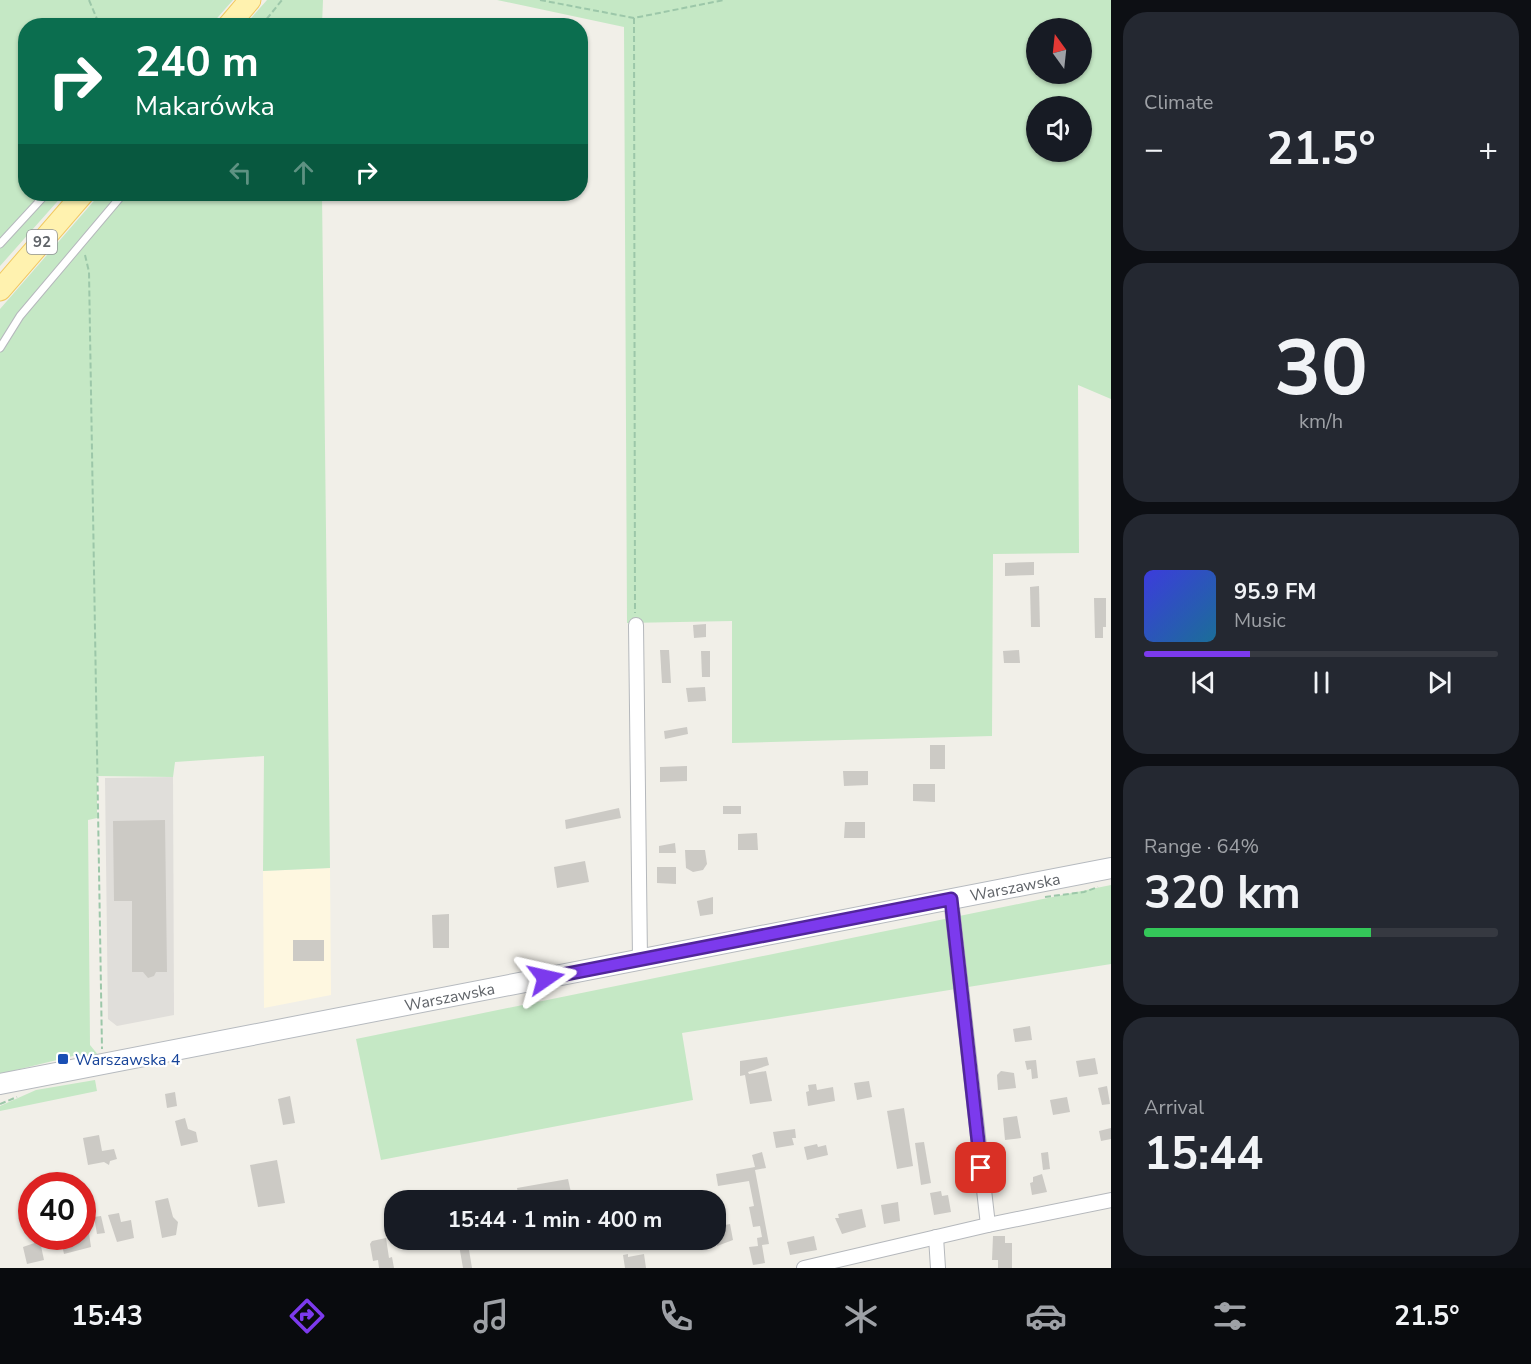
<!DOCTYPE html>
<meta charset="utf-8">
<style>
body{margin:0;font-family:"Nunito Sans",sans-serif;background:#242831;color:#f1f3f6;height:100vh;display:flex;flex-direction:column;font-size:22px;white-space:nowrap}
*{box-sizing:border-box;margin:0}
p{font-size:20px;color:#9ea1a6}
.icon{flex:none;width:33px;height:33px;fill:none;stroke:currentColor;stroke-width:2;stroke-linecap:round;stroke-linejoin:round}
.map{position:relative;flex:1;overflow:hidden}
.drawer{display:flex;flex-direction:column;gap:12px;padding:12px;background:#0d0f14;width:420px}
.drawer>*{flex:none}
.guide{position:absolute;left:18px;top:18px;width:570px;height:183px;border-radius:24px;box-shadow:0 2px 4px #0004;background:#0b6e4f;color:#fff;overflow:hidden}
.needle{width:39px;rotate:345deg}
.fabs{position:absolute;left:1026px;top:18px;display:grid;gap:12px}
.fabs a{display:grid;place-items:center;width:66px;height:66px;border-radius:50%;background:#171b24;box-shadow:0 2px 4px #0004;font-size:30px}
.speed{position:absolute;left:18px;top:1172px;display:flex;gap:12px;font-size:30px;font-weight:700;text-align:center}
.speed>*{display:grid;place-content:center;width:78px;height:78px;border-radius:50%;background:#171b24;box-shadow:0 2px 4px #0004;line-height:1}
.speed .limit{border:9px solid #d22;background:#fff;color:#111}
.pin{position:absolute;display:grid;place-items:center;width:51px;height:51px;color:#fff;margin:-26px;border-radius:12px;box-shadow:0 3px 9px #0006}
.me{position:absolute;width:66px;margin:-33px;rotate:79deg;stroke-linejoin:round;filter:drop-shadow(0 0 4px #0008)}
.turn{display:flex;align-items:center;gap:21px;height:126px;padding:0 18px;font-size:27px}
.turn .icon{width:78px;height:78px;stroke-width:2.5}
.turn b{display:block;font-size:42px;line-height:51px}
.lanes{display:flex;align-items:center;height:57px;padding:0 18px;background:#0003;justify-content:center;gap:30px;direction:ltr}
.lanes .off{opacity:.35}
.big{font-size:45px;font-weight:700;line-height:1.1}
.drawer .card{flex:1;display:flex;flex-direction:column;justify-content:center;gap:9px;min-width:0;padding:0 21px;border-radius:24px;background:#242831}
.drawer .dial{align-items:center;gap:0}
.dial b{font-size:78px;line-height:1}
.song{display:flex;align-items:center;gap:18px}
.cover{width:72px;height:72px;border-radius:9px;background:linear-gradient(135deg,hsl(240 70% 55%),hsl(200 70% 35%))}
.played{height:6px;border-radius:3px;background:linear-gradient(90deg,#7c3aed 30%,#363941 30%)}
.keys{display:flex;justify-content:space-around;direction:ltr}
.heat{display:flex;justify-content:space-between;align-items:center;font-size:33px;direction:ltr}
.charge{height:9px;border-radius:4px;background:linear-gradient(90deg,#34c759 64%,#363941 0)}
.trip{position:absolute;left:384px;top:1190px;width:342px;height:60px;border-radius:24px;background:#171b24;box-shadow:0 2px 4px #0004;font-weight:700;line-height:60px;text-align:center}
.tabs{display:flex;height:96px;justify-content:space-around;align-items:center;background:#090b0e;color:#9ea1a6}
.tabs .icon{width:42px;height:42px}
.tabs .on{color:#7c3aed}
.tabs b{font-size:27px;color:#f1f3f6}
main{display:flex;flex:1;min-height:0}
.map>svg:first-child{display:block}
.commercial{fill:#fef7e0}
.industrial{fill:#e0deda}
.green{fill:#c5e8c5;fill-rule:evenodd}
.building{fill:#cccac5}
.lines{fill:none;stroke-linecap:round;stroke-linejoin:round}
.lane-casing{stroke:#b5b8bc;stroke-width:9}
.street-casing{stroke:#b5b8bc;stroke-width:16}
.secondary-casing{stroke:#b6babf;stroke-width:22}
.primary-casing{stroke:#f2c960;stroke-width:23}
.path{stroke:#9cc7a9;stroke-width:2;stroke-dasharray:6 3;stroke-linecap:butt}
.lane{stroke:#fff;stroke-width:7}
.street{stroke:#fff;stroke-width:14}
.secondary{stroke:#fff;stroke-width:20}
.primary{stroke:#fff2af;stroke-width:21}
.route-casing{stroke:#51269a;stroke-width:15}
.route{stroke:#7c3aed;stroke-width:10}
.transit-dot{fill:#1a4fb4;stroke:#fff;stroke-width:2}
.labels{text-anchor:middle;stroke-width:4.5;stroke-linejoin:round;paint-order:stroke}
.shield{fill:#fff;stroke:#8f9295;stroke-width:1.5}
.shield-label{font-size:15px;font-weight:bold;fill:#5f6368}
.street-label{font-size:16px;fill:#5f6368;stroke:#fff}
.transit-label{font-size:16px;fill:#164399;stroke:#fff;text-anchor:start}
</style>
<main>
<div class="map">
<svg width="1111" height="1268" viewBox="0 0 1111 1268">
<rect width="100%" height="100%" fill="#f1efe8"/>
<path class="commercial" d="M330,868L331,995L264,1008L263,871Z"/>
<path class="industrial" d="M173,777L174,1015L117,1026L108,1019L105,778Z"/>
<g class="green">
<path d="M0,0H233L211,25L26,26V194H64L0,266Z"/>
<path d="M267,0H323L322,25H245Z"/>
<path d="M497,0H1111V399L1078,385L1079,553L993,554L992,736L732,743V621L627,623L624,27ZM1036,28H1082V74H1036ZM1036,106H1082V152H1036Z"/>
<path d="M100,194H322L330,868L263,871L264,756L175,762L173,777L97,776V818L88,820L90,1045L99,1056L78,1058L77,1055L0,1074V309Z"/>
<path d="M1111,885V964L682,1033L693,1100L381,1160L356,1039Z"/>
<path d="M95,1080L97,1091L0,1111V1106L36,1090Z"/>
</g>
<g class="building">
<path d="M1034,562V575L1005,576V563Z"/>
<path d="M1039,586L1040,627H1031L1030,587Z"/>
<path d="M1094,598H1106V627H1103V638H1095Z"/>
<path d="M706,624V637L694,638L693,625Z"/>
<path d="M660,650H669L671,683H662Z"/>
<path d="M1019,650L1020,663H1004L1003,651Z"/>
<path d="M701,651H710V677H702Z"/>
<path d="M705,687L706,701L688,702L686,688Z"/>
<path d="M687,727L688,734L665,739L664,731Z"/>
<rect x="930" y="745" width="15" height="24"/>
<path d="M687,766V781L660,782V767Z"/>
<path d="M843,771H868V785L844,786Z"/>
<path d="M913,784H935V802L913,801Z"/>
<rect x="723" y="806" width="18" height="8"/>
<path d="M619,808L621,818L566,829L565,820Z"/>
<path d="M165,820L167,972H156L154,976L148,978L143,972H132V901H114L113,821Z"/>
<path d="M845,822H865V838H844Z"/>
<path d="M757,833L758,850H738V834Z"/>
<path d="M675,843L676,853H659V846Z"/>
<path d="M685,850H705L707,864L703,870L693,872L686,868Z"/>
<path d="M585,861L589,882L557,888L554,867Z"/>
<path d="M657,867H676V884L657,883Z"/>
<path d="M713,897V914L700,916L697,901Z"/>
<path d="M449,914V948H433L432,915Z"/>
<rect x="293" y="940" width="31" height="21"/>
<path d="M1030,1026L1032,1040L1015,1042L1013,1029Z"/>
<path d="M767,1057L769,1065L748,1072L749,1074L766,1071L772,1101L750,1104L745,1075L740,1076V1061Z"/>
<path d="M1095,1058L1098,1074L1079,1077L1076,1061Z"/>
<path d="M1036,1060L1038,1078L1032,1079L1031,1069L1027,1070L1025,1061Z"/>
<path d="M1001,1071L1014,1073L1016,1088L998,1090L997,1075Z"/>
<path d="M869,1081L872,1097L857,1100L854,1083Z"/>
<path d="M816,1084L817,1090L833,1087L835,1101L808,1106L806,1092L809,1091L808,1085Z"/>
<path d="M1107,1086L1110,1104L1102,1105L1098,1088Z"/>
<path d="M175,1092L177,1106L167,1108L165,1094Z"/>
<path d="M290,1096L295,1123L283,1125L278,1099Z"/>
<path d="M1067,1097L1070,1112L1053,1115L1050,1100Z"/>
<path d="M904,1108L913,1166L897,1169L887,1111Z"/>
<path d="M1017,1116L1021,1138L1005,1140L1003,1118Z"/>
<path d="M185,1118L188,1129L196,1132L198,1142L181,1146L175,1121Z"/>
<path d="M1111,1128V1139L1101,1141L1099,1131Z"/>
<path d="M795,1129L796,1138H792L794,1145L776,1148L773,1132Z"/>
<path d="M99,1135L102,1151L114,1149L117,1159L110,1161L109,1165L104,1162L88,1165L83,1138Z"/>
<path d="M924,1142L931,1183L921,1185L915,1143Z"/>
<path d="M817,1144L818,1147L826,1145L828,1155L807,1160L804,1147Z"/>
<path d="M762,1152L766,1168L755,1170L769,1244L762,1245L765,1263L753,1265L749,1247L758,1246L757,1238L762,1237L760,1226L753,1227L749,1207L754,1206L749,1181L718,1186L716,1174L755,1167L752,1155Z"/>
<path d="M1048,1152L1050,1169L1043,1170L1041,1153Z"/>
<path d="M277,1160L285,1203L258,1207L250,1165Z"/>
<path d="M1042,1174L1047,1192L1032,1195L1030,1183L1033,1182V1177Z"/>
<path d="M568,1179L572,1197L519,1200L517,1188Z"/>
<path d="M941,1191L942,1196L948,1195L951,1212L934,1215L930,1193Z"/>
<path d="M168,1198L173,1217L178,1222L176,1235L162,1238L155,1201Z"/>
<path d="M898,1202L900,1221L884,1224L881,1205Z"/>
<path d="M862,1209L866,1227L842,1234L835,1218H839L838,1214Z"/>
<path d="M716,1211L720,1226L730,1224L733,1240L717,1246Z"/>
<path d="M119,1213L121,1222L131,1220L134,1238L117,1242L108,1215Z"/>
<path d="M101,1216L105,1233L97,1234L94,1217Z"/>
<path d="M89,1233L91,1247L64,1254L60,1236H82Z"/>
<path d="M814,1236L817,1250L790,1255L787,1242Z"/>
<path d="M993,1236H1005V1243H1012V1268H998V1260H992Z"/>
<path d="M386,1238L389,1258L392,1257L394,1268H379L378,1260L373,1261L370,1244L372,1241Z"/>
<path d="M618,1239H630L631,1246L620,1248Z"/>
<path d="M43,1240L44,1245L41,1246L44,1260L27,1264L23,1247Z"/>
<path d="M468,1244L472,1268H463L459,1245Z"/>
<path d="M628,1254V1257L644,1254L646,1268H625L623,1255Z"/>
</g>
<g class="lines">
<defs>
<g id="lane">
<path d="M0,244L46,194"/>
<path d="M0,348L20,316L123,194"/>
</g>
<g id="street">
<path d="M636,625L640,959"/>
<path d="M951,899L988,1225"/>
<path d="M936,1237L938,1268"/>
<path d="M804,1268L988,1225L1111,1200"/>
</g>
<g id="secondary">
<path id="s1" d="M0,1084L1111,868"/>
</g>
<g id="primary">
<path d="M228,26L250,0"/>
<path d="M0,290L83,194"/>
</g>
</defs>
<use href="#lane" class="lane-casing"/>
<use href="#street" class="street-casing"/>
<use href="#secondary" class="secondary-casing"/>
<use href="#primary" class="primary-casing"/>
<g class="path">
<path d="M89,0L97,19L96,26"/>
<path d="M540,0L634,18L724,0"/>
<path d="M634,18L635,613"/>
<path d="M261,26L282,0"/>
<path d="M85,255L89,272L102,1049"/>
<path d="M1045,897L1084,892L1098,887"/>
<path d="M0,1104L17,1097"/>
</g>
<use href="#lane" class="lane"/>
<use href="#street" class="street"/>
<use href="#secondary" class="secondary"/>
<use href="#primary" class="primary"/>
</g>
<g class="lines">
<defs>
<path id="route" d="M546,978L951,899L981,1168"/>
</defs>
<use href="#route" class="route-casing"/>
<use href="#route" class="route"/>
</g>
<rect class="transit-dot" x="57" y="1053" width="12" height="12" rx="3"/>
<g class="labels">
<rect class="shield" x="27" y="230" width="30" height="24" rx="4.5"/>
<g class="shield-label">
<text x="42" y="247">92</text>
</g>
<g class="street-label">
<text dy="6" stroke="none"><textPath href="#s1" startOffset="1034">Warszawska</textPath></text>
<text dy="6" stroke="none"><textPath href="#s1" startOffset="458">Warszawska</textPath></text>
</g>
<g class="transit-label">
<text x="75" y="1065">Warszawska 4</text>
</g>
</g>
</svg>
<div class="fabs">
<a><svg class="needle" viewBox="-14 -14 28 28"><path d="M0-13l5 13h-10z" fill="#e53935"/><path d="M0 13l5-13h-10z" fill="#9ea1a6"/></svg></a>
<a><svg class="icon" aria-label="sound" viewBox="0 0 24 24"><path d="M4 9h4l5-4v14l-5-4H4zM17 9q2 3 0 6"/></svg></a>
</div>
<div class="speed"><div class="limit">40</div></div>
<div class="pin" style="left:981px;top:1168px;background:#d93025"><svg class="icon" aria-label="arrive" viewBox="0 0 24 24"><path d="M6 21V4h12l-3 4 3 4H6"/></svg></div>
<svg class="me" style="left:546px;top:978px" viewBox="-20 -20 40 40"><path d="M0-17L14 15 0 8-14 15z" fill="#7c3aed" stroke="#fff" stroke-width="4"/></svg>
<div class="trip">15:44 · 1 min · 400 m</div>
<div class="guide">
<div class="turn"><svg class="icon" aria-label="right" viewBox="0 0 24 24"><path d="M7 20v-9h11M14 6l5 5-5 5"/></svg><div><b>240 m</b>Makarówka</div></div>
<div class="lanes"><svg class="icon off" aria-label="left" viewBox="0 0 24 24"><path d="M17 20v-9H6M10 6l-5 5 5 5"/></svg><svg class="icon off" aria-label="ahead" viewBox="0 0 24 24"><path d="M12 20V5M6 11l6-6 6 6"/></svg><svg class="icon" aria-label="right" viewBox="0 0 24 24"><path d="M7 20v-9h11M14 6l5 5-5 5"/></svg></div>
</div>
</div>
<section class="drawer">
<div class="card"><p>Climate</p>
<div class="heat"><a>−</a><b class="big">21.5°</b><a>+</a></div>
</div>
<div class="card dial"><b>30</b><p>km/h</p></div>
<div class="card">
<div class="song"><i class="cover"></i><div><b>95.9 FM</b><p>Music</p></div></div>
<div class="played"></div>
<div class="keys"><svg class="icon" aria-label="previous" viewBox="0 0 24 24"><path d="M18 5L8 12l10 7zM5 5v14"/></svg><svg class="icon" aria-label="pause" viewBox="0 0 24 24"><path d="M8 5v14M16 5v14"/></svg><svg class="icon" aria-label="next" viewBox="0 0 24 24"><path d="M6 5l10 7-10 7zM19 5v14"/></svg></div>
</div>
<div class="card"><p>Range · 64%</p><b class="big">320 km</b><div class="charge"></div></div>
<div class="card"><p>Arrival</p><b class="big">15:44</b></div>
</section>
</main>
<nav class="tabs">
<b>15:43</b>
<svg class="icon on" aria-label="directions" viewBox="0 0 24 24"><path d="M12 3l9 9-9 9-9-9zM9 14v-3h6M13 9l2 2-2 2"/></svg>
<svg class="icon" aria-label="music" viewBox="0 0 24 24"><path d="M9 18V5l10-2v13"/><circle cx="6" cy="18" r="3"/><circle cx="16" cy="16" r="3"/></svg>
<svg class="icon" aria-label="phone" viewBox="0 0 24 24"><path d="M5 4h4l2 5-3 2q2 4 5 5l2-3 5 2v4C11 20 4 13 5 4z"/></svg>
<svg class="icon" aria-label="climate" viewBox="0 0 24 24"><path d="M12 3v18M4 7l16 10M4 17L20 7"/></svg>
<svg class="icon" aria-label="car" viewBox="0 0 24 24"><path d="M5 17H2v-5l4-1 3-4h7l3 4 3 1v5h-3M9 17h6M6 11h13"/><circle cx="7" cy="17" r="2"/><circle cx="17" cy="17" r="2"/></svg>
<svg class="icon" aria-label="filters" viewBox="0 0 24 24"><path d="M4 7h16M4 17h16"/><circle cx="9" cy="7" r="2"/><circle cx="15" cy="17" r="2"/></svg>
<b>21.5°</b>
</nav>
